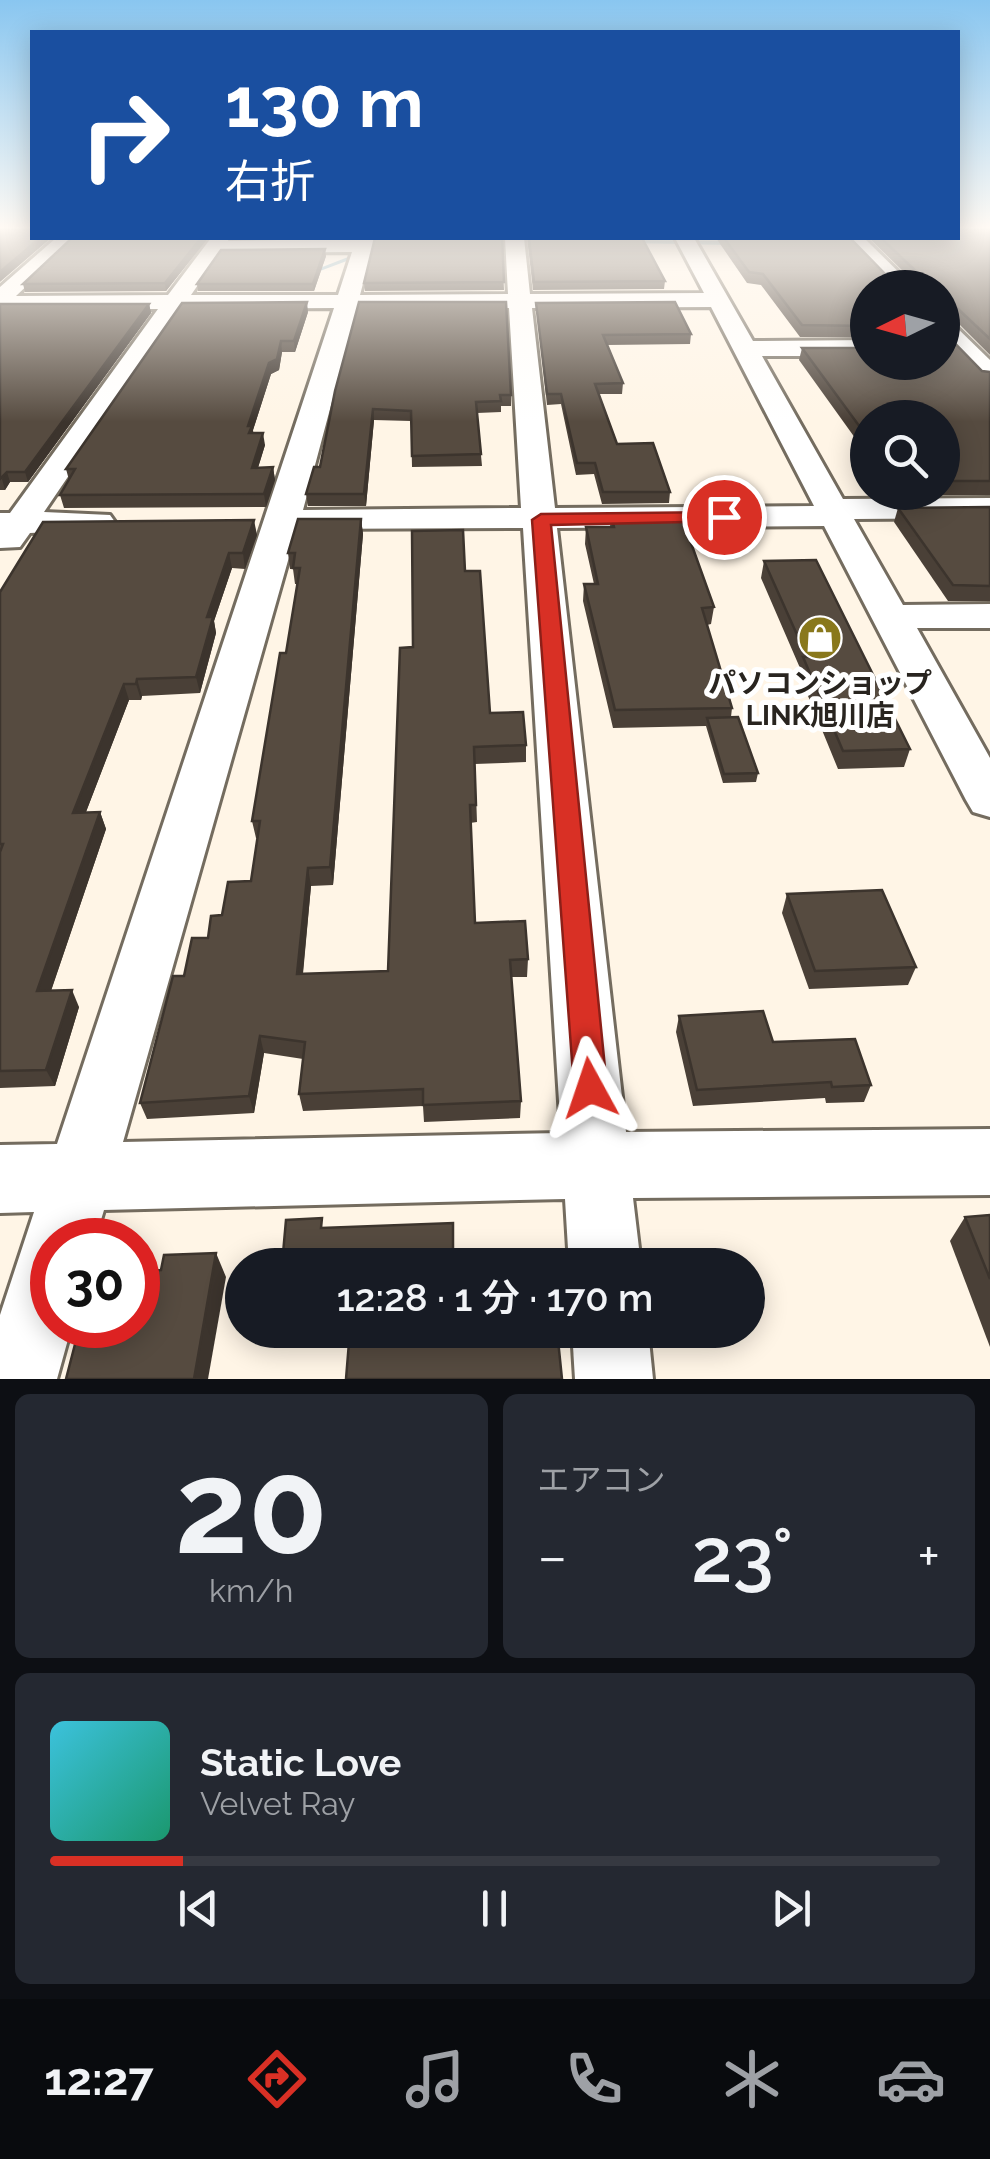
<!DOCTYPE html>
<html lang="ja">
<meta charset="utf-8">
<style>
body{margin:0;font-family:Raleway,"Noto Sans JP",sans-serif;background:#242831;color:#f1f3f6;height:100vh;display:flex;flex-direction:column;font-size:38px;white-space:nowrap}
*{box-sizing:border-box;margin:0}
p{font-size:32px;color:#9ea1a6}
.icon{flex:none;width:55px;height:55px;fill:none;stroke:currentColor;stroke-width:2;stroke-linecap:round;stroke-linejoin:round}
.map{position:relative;height:1379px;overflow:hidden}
.sheet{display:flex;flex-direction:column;gap:15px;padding:15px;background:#0d0f14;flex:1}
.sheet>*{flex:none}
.banner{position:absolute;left:30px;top:30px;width:930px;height:210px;border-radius:0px;box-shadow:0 5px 25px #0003;background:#1a4fa0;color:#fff;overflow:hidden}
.needle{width:65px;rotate:265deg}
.tools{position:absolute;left:850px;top:270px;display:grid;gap:20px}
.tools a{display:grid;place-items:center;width:110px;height:110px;border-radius:50%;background:#171b24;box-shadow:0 5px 25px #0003;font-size:50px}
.speed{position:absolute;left:30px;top:1218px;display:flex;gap:20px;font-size:50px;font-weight:700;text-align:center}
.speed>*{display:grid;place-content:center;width:130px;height:130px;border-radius:50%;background:#171b24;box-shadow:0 5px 25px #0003;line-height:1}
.speed .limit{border:15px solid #d22;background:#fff;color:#111}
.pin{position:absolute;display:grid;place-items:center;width:85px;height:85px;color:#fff;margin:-42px;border:5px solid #fff;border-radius:50%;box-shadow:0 2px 10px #0007}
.me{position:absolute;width:110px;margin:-55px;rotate:355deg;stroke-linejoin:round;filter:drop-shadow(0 0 8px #0008)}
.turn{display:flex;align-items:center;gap:35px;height:210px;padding:0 30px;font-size:45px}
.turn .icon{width:130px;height:130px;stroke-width:2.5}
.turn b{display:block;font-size:70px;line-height:85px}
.big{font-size:75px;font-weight:600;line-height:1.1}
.sheet .card{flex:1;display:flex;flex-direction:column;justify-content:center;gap:15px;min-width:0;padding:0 35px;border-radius:15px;background:#242831}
.sheet .dial{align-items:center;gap:0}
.dial b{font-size:130px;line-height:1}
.song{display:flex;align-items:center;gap:30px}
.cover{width:120px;height:120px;border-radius:15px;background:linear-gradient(135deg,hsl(190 70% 55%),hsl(160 70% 35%))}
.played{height:10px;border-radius:5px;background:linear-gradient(90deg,#d93025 15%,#363941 15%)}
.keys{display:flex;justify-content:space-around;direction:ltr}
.heat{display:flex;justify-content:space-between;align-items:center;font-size:55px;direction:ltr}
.sheet .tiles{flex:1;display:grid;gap:15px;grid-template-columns:1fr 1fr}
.card:last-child{grid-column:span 2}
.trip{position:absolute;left:225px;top:1248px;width:540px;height:100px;border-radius:50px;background:#171b24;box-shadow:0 5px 25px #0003;font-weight:600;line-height:100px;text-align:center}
.menu{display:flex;height:160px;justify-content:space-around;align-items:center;background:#090b0e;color:#9ea1a6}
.menu .icon{width:70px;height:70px}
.menu .selected{color:#d93025}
.menu b{font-size:45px;color:#f1f3f6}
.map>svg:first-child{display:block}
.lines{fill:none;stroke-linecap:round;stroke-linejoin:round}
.stream{fill:#78a8ba;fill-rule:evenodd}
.minor-casing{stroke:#746c5f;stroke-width:6}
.minor{fill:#fff;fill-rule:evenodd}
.wall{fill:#4a4037}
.shaded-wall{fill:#3c342d}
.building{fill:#564b40;stroke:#3c342d;stroke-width:2.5}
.route{fill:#d93025;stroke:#8d1f18;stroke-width:2.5}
.labels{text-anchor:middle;stroke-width:10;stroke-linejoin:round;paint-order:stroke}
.poi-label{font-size:28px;font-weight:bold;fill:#28241f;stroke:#fff}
</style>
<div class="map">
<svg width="990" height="1379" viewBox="0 0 990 1379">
<rect width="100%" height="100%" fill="#fff5e6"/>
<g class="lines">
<g class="stream">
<path d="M629,240L734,241L737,243L734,245L627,243Z"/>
<path d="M366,250L368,253L312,274L307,273Z"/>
</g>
<defs>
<g id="minor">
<path d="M56,238H77L16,296L168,295L211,238H229L228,241L375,238L360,295L508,294L505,238H524L530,294L704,293L675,238H694L753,341L868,340V356H762L843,499L990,498V518L854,519L903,605L990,604V628H917L990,758V817L973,812L966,800L824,526L557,528L626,1132L990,1129V1195L633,1198L641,1265H569L565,1199L104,1210L95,1240H52V1325H72L57,1379H0V1315L34,1212L0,1213V1145L57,1144L334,308L182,309L44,512L110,515L115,522L110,529L30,533L20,547L0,548V513H10L158,309L0,310V287ZM352,252L338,295H191L220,253ZM711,307L814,506L555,508L532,308ZM357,308H509L521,508L303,510ZM523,528L561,1133L123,1142L297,529Z"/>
<path d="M843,238H864L915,288H891Z"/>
<path d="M942,319L950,321L990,360V383L981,381L942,340Z"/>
<path d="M572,1330H648L653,1379H575Z"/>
</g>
</defs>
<use href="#minor" class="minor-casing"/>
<use href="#minor" class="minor"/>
</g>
<g class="wall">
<path d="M990,229V355L953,318L943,317V331L982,371L990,372V495H887L885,492H942V418H868V456L799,360L802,348L942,362L868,288V337H800L761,285L747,283L716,238H850L891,280H912L869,238H958Z"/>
<path d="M72,238H208L166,291L25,292L23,284Z"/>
<path d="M502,238L504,290L365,291L364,283Z"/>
<path d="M527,238H642L665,281L664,289L533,290Z"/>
<path d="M326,256L314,291H198L197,284Z"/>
<path d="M536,303L691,334L690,344L607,345L623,383L622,394H599L617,444L670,492L669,503L602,504L594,474L576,475L561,404L547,405Z"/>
<path d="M0,304H149L151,313L28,482H10L5,490H0Z"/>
<path d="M308,312L295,352H282L279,370L271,374L253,430V433L265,445L258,468L273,467L275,480L266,507L64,508L60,495L69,480L66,469Z"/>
<path d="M335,391L511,395V406H501V412L477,413L482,466L412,467L411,421L374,420L366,506H308L306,494L320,467Z"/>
<path d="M990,507V601H948L894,522L898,508Z"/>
<path d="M611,515L714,607L711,624L707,625L732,708L731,717L758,773L756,782L723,783L706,726L613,728L583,601L584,584H594L585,544L586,527H610Z"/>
<path d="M361,519L363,534L333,885L311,886L303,974L388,971L413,647L465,571L490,713L526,745V762L475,764L477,822L470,823L475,923L528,959L527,977H511L521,1101L520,1118L424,1122L423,1106L303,1111L299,1094L303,1059L264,1053L254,1113L147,1119L140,1103L184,976L222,915L251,881L258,838H256L252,821L286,653L297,584H295L293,569H290L288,553Z"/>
<path d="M257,535L245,569L232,568L214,621L216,633L200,693L142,696L141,700H129L86,812H100L106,829L51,991L79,1007L55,1086L0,1088V592Z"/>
<path d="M764,561L910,749L904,767L838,769L799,674L800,668L761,578Z"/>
<path d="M787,894L916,967L908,985L809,989L782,913Z"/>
<path d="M679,1016L773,1042L871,1085L864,1102L826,1103L825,1098L693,1106L676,1032Z"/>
<path d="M990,1215V1347L950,1241L965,1217Z"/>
</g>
<g class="shaded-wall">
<path d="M40,238H51L0,282V272Z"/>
<path d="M201,238H208L166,291L165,283Z"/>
<path d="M325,249L326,256L314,291L313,284Z"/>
<path d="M307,302L308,312L295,352L294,341Z"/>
<path d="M149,304L151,313L28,482L25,472Z"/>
<path d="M281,341L282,352L279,370L271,374L253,430L254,438L251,445L248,426L269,363Z"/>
<path d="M373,409L374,420L366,506L364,494Z"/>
<path d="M263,433L265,445L254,480L252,468Z"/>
<path d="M273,467L275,480L266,507L264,494Z"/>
<path d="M7,472L10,482L5,490L2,479Z"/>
<path d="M361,519L363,534L333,885L330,867Z"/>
<path d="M254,520L257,535L245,569L243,553Z"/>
<path d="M229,553L232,568L214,621L216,633L200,693L196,677L207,617Z"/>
<path d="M137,679L142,696L141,700L136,684Z"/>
<path d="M124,684L129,700L79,830L73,813Z"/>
<path d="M100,812L106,829L45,1008L37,991Z"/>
<path d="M308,868L311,886L301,991L297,974Z"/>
<path d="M72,990L79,1007L55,1086L46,1070Z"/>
<path d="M260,1036L264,1053L254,1113L249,1096Z"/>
<path d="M216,1253L226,1277L208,1379H194Z"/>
</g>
<g class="building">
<path d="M0,229H32V238H40L0,272Z"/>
<path d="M958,229H990V339L956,307L943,305V331L982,371L990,372V481H942V418H868V438L802,348H868V362H942V288H868V326L802,325L763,274L749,272L724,238H850L891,280H920V275L881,238H958Z"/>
<path d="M72,238H201L165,283L23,284Z"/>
<path d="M375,238H502L504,282L364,283Z"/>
<path d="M529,238H642L665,281L534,282Z"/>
<path d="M325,249L313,284H197L221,250Z"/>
<path d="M307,302L294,341H281L277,359L269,363L248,426H252L249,433H263L252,468L273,467L264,494L60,495L75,469H66L182,303Z"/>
<path d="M359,302H506L511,395H500L501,401L476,402L481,454L412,456L411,411L373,409L364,494H306L314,467H320L335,391Z"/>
<path d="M675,302L691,334L603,335L623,383L595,384L617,444L653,443L670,492H603L595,463H577L561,394H547L536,303Z"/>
<path d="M0,304H149L25,472H7L0,479Z"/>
<path d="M990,507V586L953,585L898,508Z"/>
<path d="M611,515H681L714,607L702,608L732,708L615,710L584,584H598L586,527H614Z"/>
<path d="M298,519H361L330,867L308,868L297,974L388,971L400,648L413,647L412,531L463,530L465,571H480L490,713L523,712L526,745L474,747L476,805H470L475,923L525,921L528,959L510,960L521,1101L423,1105V1089L299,1094L305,1042L260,1036L249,1096L140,1103L173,976H184L192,938H208L211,916L222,915L228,882L251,881L260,821H252L280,653H286L300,568H293L295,553H288Z"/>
<path d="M254,520L243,553H229L207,617H213L196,677L137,679L136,684H124L73,813L100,812L37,991L72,990L46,1070L0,1071V852L3,844H0V592L43,522Z"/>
<path d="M816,560L910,749L843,751L803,657H807L764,561Z"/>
<path d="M738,717L758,773L724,774L707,718Z"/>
<path d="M882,890L916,967L815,971L787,894Z"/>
<path d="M763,1011L773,1042L855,1039L871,1085L832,1087L831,1082L697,1090L679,1016Z"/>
<path d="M990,1215V1279L965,1217Z"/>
<path d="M322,1218L321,1228L453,1223V1265H282L286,1220Z"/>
<path d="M216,1253L194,1379H66L80,1325H138V1271L161,1270L164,1255Z"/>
<path d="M350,1330H557L562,1379H346Z"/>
</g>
<linearGradient id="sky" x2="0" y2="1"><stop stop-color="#89c6f0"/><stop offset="0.54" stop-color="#fffaf4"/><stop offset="1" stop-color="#fffaf4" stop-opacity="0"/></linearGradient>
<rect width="990" height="422" fill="url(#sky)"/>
<path class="route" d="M724,512L733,517L731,521L551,525L607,1088L602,1100L590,1104L579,1100L574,1088L532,520L541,514Z"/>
<defs>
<symbol id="shop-disc" viewBox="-11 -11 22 22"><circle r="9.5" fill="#89781c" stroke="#fff"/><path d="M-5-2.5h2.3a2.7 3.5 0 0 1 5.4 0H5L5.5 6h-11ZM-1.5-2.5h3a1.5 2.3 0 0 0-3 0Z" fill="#fff"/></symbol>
</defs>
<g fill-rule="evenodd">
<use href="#shop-disc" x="795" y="613" width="50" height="50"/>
</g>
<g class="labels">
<g class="poi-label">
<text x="820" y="693">パソコンショップ<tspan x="820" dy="32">LINK旭川店</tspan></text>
</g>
</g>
</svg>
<div class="tools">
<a><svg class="needle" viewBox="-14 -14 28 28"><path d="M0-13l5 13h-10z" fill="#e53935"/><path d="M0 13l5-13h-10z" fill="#9ea1a6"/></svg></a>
<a><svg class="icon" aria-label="search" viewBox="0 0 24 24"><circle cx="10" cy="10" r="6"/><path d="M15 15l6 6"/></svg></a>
</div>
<div class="speed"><div class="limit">30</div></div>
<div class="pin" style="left:724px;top:517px;background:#d93025"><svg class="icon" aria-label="arrive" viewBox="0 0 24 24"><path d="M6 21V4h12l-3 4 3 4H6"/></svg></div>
<svg class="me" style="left:590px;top:1088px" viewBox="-20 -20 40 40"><path d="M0-17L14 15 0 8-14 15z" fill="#d93025" stroke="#fff" stroke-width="4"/></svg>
<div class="trip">12:28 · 1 分 · 170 m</div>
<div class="banner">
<div class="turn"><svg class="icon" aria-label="right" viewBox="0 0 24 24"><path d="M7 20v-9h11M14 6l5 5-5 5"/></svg><div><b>130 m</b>右折</div></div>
</div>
</div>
<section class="sheet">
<div class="tiles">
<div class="card dial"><b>20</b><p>km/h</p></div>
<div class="card"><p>エアコン</p>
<div class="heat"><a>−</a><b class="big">23°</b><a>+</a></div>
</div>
<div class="card">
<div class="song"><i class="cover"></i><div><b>Static Love</b><p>Velvet Ray</p></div></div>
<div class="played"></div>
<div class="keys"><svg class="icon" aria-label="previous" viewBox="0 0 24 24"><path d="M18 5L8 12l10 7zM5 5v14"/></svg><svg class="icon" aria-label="pause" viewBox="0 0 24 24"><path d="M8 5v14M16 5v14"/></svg><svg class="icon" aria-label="next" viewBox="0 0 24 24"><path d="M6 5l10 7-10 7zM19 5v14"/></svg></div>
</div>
</div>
</section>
<nav class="menu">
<b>12:27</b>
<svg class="icon selected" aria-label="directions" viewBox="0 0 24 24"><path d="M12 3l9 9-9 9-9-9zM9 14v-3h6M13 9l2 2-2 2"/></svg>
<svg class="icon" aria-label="music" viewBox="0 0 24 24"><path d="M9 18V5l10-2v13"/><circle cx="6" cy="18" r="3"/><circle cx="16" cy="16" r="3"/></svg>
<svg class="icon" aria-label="phone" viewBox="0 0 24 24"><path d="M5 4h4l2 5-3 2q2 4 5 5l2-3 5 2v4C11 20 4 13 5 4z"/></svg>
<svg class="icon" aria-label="climate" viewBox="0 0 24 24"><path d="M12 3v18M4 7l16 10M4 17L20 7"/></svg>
<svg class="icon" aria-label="car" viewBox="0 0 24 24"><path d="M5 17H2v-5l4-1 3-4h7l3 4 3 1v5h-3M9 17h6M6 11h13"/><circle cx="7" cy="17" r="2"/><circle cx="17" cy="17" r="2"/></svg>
</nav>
